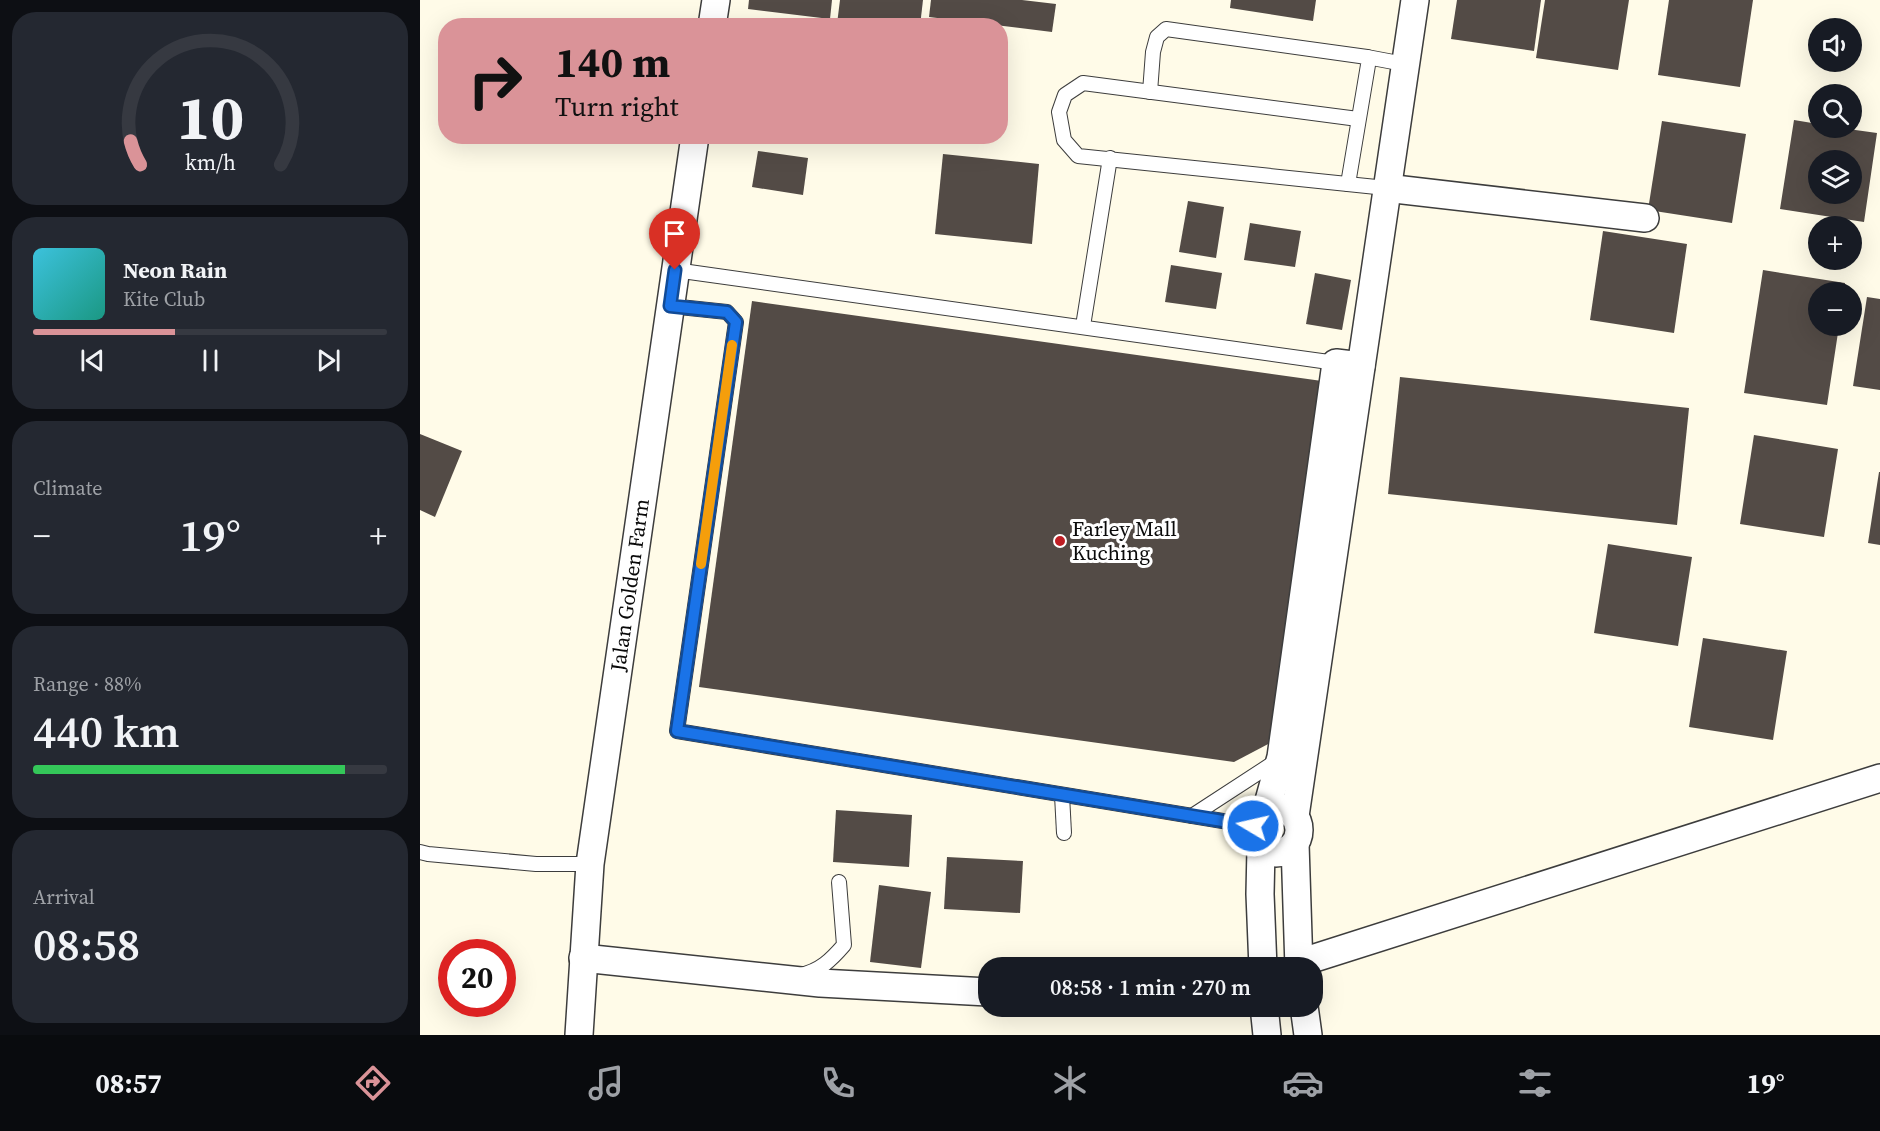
<!DOCTYPE html>
<meta charset="utf-8">
<style>
body{margin:0;font-family:"Source Serif 4",serif;background:#242831;color:#f1f3f6;height:100vh;display:flex;flex-direction:column;font-size:22px;white-space:nowrap}
*{box-sizing:border-box;margin:0}
p{font-size:20px;color:#9ea1a6}
.icon{flex:none;width:33px;height:33px;fill:none;stroke:currentColor;stroke-width:2;stroke-linecap:round;stroke-linejoin:round}
.map{position:relative;flex:1;overflow:hidden}
.sheet{display:flex;flex-direction:column;gap:12px;padding:12px;background:#0d0f14;width:420px}
.sheet>*{flex:none}
.banner{position:absolute;left:18px;top:18px;width:570px;height:126px;border-radius:24px;box-shadow:0 6px 24px #0002;background:#da9398;color:#111;overflow:hidden}
.buttons{position:absolute;left:1388px;top:18px;display:grid;gap:12px}
.buttons a{display:grid;place-items:center;width:54px;height:54px;border-radius:50%;background:#171b24;box-shadow:0 6px 24px #0002;font-size:30px}
.speed{position:absolute;left:18px;top:939px;display:flex;gap:12px;font-size:30px;font-weight:700;text-align:center}
.speed>*{display:grid;place-content:center;width:78px;height:78px;border-radius:50%;background:#171b24;box-shadow:0 6px 24px #0002;line-height:1}
.speed .limit{border:9px solid #d22;background:#fff;color:#111}
.pin{position:absolute;display:grid;place-items:center;width:51px;height:51px;color:#fff;margin:-62px -26px;border-radius:50% 50% 50% 0;rotate:-45deg;box-shadow:0 0 6px #0007}
.pin .icon{rotate:45deg}
.me{position:absolute;width:66px;margin:-33px;rotate:279deg;stroke-linejoin:round;filter:drop-shadow(0 0 4px #0008)}
.turn{display:flex;align-items:center;gap:21px;height:126px;padding:0 18px;font-size:27px}
.turn .icon{width:78px;height:78px;stroke-width:2.5}
.turn b{display:block;font-size:42px;line-height:51px}
.big{font-size:45px;font-weight:600;line-height:1.1}
.sheet .tile{flex:1;display:flex;flex-direction:column;justify-content:center;gap:9px;min-width:0;padding:0 21px;border-radius:24px;background:#242831}
.sheet .dial{align-items:center;gap:0}
.dial svg{height:156px;overflow:visible;fill:none;stroke:#363941;stroke-width:7;stroke-linecap:round;text-anchor:middle}
.dial text{fill:#f1f3f6;stroke:none}
.song{display:flex;align-items:center;gap:18px}
.cover{width:72px;height:72px;border-radius:9px;background:linear-gradient(135deg,hsl(190 70% 55%),hsl(170 70% 35%))}
.played{height:6px;border-radius:3px;background:linear-gradient(90deg,#da9398 40%,#363941 40%)}
.keys{display:flex;justify-content:space-around;direction:ltr}
.heat{display:flex;justify-content:space-between;align-items:center;font-size:33px;direction:ltr}
.charge{height:9px;border-radius:4px;background:linear-gradient(90deg,#34c759 88%,#363941 0)}
.trip{position:absolute;left:558px;top:957px;width:345px;height:60px;border-radius:24px;background:#171b24;box-shadow:0 6px 24px #0002;font-weight:600;line-height:60px;text-align:center}
.dock{display:flex;height:96px;justify-content:space-around;align-items:center;background:#090b0e;color:#9ea1a6}
.dock .icon{width:42px;height:42px}
.dock .selected{color:#da9398}
.dock b{font-size:27px;color:#f1f3f6}
main{display:flex;flex:1;min-height:0}
.map>svg:first-child{display:block}
.building{fill:#534b46;fill-rule:evenodd}
.lines{fill:none;stroke-linecap:round;stroke-linejoin:round}
.service-casing{stroke:#3d3d3d;stroke-width:16}
.minor-casing{stroke:#3d3d3d;stroke-width:30}
.service{stroke:#fff;stroke-width:14}
.minor{stroke:#fff;stroke-width:27}
.route-casing{stroke:#114b97;stroke-width:15}
.route{stroke:#1a73e8;stroke-width:10}
.slow{stroke:#f59e0b;stroke-width:10}
.poi-dot{fill:#bf1e24;stroke:#fff;stroke-width:2}
.labels{text-anchor:middle;stroke-width:6;stroke-linejoin:round;paint-order:stroke}
.poi-label{font-size:21px;fill:#0a0a0a;stroke:#fff;text-anchor:start}
.street-label{font-size:21px;fill:#0a0a0a;stroke:#fff}
</style>
<main>
<section class="sheet">
<div class="tile dial"><svg viewBox="0 0 100 80">
<path d="M14 69A42 42 0 1 1 86 69"/>
<path d="M14 69A42 42 0 0 1 9 57" stroke="#da9398"/>
<text x="50" y="56" font-size="32" font-weight="700">10</text>
<text x="50" y="72" font-size="11">km/h</text>
</svg></div>
<div class="tile">
<div class="song"><i class="cover"></i><div><b>Neon Rain</b><p>Kite Club</p></div></div>
<div class="played"></div>
<div class="keys"><svg class="icon" aria-label="previous" viewBox="0 0 24 24"><path d="M18 5L8 12l10 7zM5 5v14"/></svg><svg class="icon" aria-label="pause" viewBox="0 0 24 24"><path d="M8 5v14M16 5v14"/></svg><svg class="icon" aria-label="next" viewBox="0 0 24 24"><path d="M6 5l10 7-10 7zM19 5v14"/></svg></div>
</div>
<div class="tile"><p>Climate</p>
<div class="heat"><a>−</a><b class="big">19°</b><a>+</a></div>
</div>
<div class="tile"><p>Range · 88%</p><b class="big">440 km</b><div class="charge"></div></div>
<div class="tile"><p>Arrival</p><b class="big">08:58</b></div>
</section>
<div class="map">
<svg width="1460" height="1035" viewBox="0 0 1460 1035">
<rect width="100%" height="100%" fill="#fffbe8"/>
<g class="building">
<path d="M329,0H412L410,19L328,9Z"/>
<path d="M420,0H503L500,26L417,24Z"/>
<path d="M511,0H602L636,4L632,32L509,17Z"/>
<path d="M811,0H896L893,21L810,8Z"/>
<path d="M1037,0H1121L1114,51L1031,39Z"/>
<path d="M1125,0H1209L1198,70L1116,58Z"/>
<path d="M1249,0H1333L1320,87L1238,75Z"/>
<path d="M324,21L349,24V26H323Z"/>
<path d="M1374,120L1398,124V128H1421L1457,133L1444,222L1360,209ZM1398,160H1431V194H1398Z"/>
<path d="M1242,121L1326,134L1312,223L1228,210Z"/>
<path d="M338,151L388,158L383,195L332,187Z"/>
<path d="M523,154L619,164L612,244L515,234Z"/>
<path d="M768,201L804,207L796,258L759,252Z"/>
<path d="M830,223L881,231L875,267L824,260Z"/>
<path d="M1183,231L1267,244L1254,333L1170,320Z"/>
<path d="M751,265L802,273L796,309L745,302Z"/>
<path d="M1343,270L1425,283L1424,292H1398V326H1419L1407,405L1324,393Z"/>
<path d="M895,273L931,280L922,330L886,324Z"/>
<path d="M1447,297L1460,299V390L1433,386Z"/>
<path d="M332,301L902,381L852,742L814,762L279,687Z"/>
<path d="M980,377L1269,408L1257,525L968,494Z"/>
<path d="M0,434L42,451L15,517L0,510Z"/>
<path d="M1334,435L1418,449L1404,537L1320,524Z"/>
<path d="M1459,472H1460V545L1448,543Z"/>
<path d="M1188,544L1272,557L1258,646L1174,633Z"/>
<path d="M1283,638L1367,651L1353,740L1269,727Z"/>
<path d="M416,810L492,815L489,867L413,862Z"/>
<path d="M527,857L603,861L600,913L524,909Z"/>
<path d="M459,885L511,892L501,968L450,962Z"/>
</g>
<g class="lines">
<defs>
<g id="service">
<path d="M947,57L984,64"/>
<path d="M730,92L733,52L737,37L746,29L947,57L948,65L928,184"/>
<path d="M938,119L663,83L645,95L639,112L644,140L658,156L966,188"/>
<path d="M255,270L916,363"/>
<path d="M250,306L307,312L316,322L257,731L833,826"/>
<path d="M663,326L690,158"/>
<path d="M642,795L644,833"/>
<path d="M772,816L858,760"/>
<path d="M0,852L8,854L116,864H170"/>
<path d="M380,975C400,971 411,960 424,945L419,882"/>
</g>
<g id="minor">
<path d="M292,26L296,0"/>
<path d="M966,188L1225,218"/>
<circle cx="856" cy="830" r="23"/>
<path d="M847,808L861,757L916,363L941,366"/>
<path d="M875,816L995,0"/>
<path d="M875,844L879,968"/>
<path d="M841,848L840,894L843,968"/>
<path d="M163,958L400,983L568,992"/>
<path d="M879,963L1460,778"/>
<path d="M844,1006L847,1035"/>
<path d="M884,1006L888,1035"/>
<path d="M159,1035L170,864L275,136"/>
</g>
</defs>
<use href="#service" class="service-casing"/>
<use href="#minor" class="minor-casing"/>
<use href="#service" class="service"/>
<use href="#minor" class="minor"/>
</g>
<g class="lines">
<defs>
<path id="route" d="M255,270L250,306L307,312L316,322L257,731L833,826"/>
</defs>
<use href="#route" class="route-casing"/>
<use href="#route" class="route"/>
<path class="slow" d="M281,564L312,345"/>
</g>
<circle class="poi-dot" cx="640" cy="541" r="6"/>
<g class="labels">
<g class="poi-label">
<text x="652" y="536">Farley Mall<tspan x="652" dy="24">Kuching</tspan></text>
</g>
<g class="street-label">
<text transform="translate(210 585) rotate(-82)" y="7">Jalan Golden Farm</text>
</g>
</g>
</svg>
<div class="buttons">
<a><svg class="icon" aria-label="sound" viewBox="0 0 24 24"><path d="M4 9h4l5-4v14l-5-4H4zM17 9q2 3 0 6"/></svg></a>
<a><svg class="icon" aria-label="search" viewBox="0 0 24 24"><circle cx="10" cy="10" r="6"/><path d="M15 15l6 6"/></svg></a>
<a><svg class="icon" aria-label="layers" viewBox="0 0 24 24"><path d="M12 4l9 5-9 5-9-5zM3 14l9 5 9-5"/></svg></a>
<a>+</a>
<a>−</a>
</div>
<div class="speed"><div class="limit">20</div></div>
<div class="pin" style="left:255px;top:270px;background:#d93025"><svg class="icon" aria-label="arrive" viewBox="0 0 24 24"><path d="M6 21V4h12l-3 4 3 4H6"/></svg></div>
<svg class="me" style="left:833px;top:826px" viewBox="-20 -20 40 40"><circle r="17" fill="#1a73e8" stroke="#fff" stroke-width="3"/><path d="M0-11L8 9 0 5-8 9z" fill="#fff"/></svg>
<div class="trip">08:58 · 1 min · 270 m</div>
<div class="banner">
<div class="turn"><svg class="icon" aria-label="right" viewBox="0 0 24 24"><path d="M7 20v-9h11M14 6l5 5-5 5"/></svg><div><b>140 m</b>Turn right</div></div>
</div>
</div>
</main>
<nav class="dock">
<b>08:57</b>
<svg class="icon selected" aria-label="directions" viewBox="0 0 24 24"><path d="M12 3l9 9-9 9-9-9zM9 14v-3h6M13 9l2 2-2 2"/></svg>
<svg class="icon" aria-label="music" viewBox="0 0 24 24"><path d="M9 18V5l10-2v13"/><circle cx="6" cy="18" r="3"/><circle cx="16" cy="16" r="3"/></svg>
<svg class="icon" aria-label="phone" viewBox="0 0 24 24"><path d="M5 4h4l2 5-3 2q2 4 5 5l2-3 5 2v4C11 20 4 13 5 4z"/></svg>
<svg class="icon" aria-label="climate" viewBox="0 0 24 24"><path d="M12 3v18M4 7l16 10M4 17L20 7"/></svg>
<svg class="icon" aria-label="car" viewBox="0 0 24 24"><path d="M5 17H2v-5l4-1 3-4h7l3 4 3 1v5h-3M9 17h6M6 11h13"/><circle cx="7" cy="17" r="2"/><circle cx="17" cy="17" r="2"/></svg>
<svg class="icon" aria-label="filters" viewBox="0 0 24 24"><path d="M4 7h16M4 17h16"/><circle cx="9" cy="7" r="2"/><circle cx="15" cy="17" r="2"/></svg>
<b>19°</b>
</nav>
